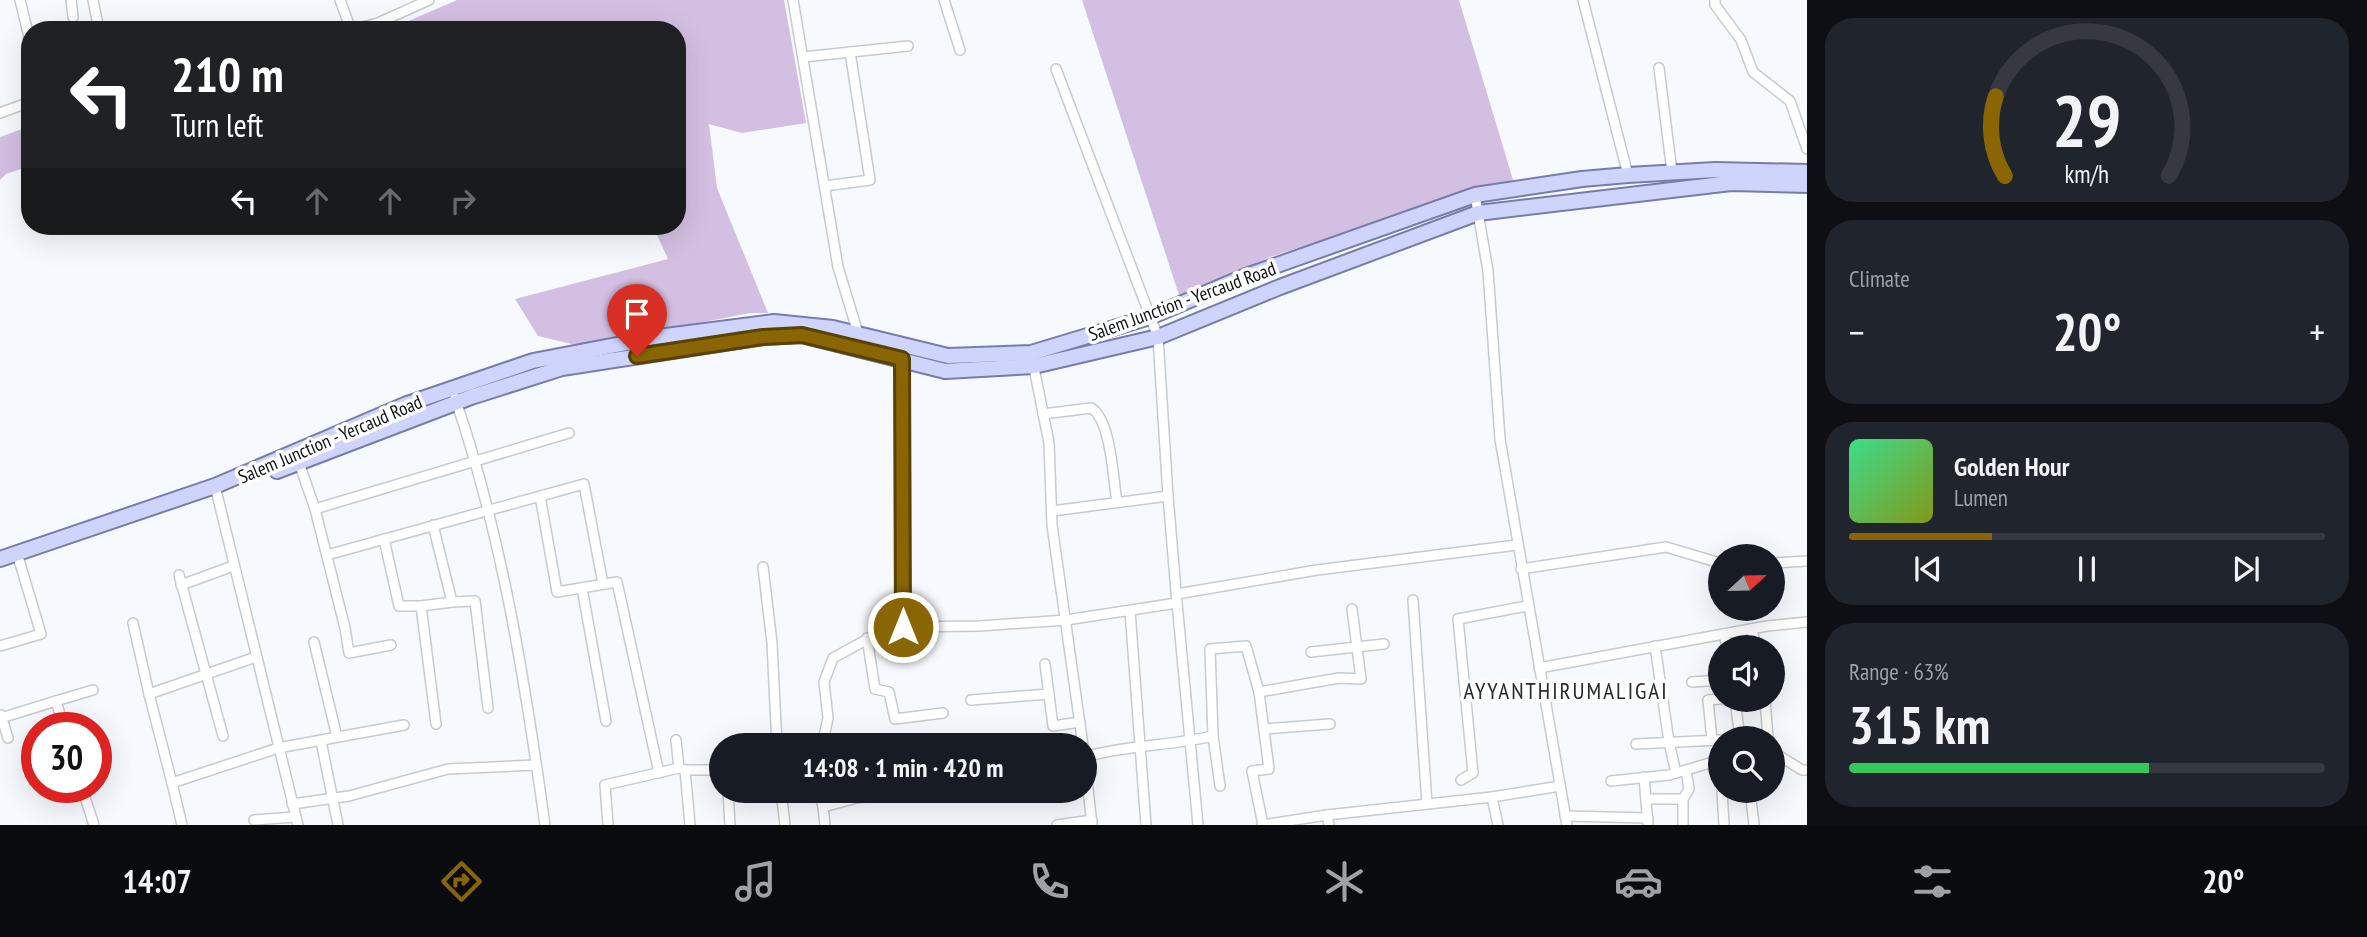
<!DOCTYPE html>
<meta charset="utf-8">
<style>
body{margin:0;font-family:"PT Sans Narrow",sans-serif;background:#20242c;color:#f1f3f6;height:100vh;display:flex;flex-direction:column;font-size:26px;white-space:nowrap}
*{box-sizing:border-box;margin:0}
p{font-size:23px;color:#9ea1a6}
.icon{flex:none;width:38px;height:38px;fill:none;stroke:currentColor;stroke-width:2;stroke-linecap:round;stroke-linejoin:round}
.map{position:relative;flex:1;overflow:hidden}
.sheet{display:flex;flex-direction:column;gap:18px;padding:18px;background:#0d0f14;width:560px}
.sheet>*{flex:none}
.top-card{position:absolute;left:21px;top:21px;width:665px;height:214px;border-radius:28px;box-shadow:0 7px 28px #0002;background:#202124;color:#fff;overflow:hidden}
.needle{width:46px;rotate:68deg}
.tools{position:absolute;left:1708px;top:544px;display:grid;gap:14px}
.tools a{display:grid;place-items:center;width:77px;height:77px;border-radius:50%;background:#171b24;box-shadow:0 7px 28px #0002;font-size:35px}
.speed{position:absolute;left:21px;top:712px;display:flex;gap:14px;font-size:35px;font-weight:700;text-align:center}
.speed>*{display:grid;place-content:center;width:91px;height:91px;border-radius:50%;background:#171b24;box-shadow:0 7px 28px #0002;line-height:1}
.speed .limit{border:10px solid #d22;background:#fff;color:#111}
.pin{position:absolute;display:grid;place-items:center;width:60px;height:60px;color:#fff;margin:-72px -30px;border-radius:50% 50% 50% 0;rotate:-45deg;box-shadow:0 0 7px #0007}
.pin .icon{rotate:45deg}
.me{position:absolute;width:77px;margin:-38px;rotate:0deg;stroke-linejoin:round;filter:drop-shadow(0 0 5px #0008)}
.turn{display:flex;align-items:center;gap:24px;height:147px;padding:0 35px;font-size:32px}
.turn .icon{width:91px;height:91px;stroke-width:2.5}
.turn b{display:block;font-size:49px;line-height:60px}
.lanes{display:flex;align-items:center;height:66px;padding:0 35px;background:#0003;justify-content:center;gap:35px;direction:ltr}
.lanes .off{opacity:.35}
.big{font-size:52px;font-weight:600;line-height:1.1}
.sheet .widget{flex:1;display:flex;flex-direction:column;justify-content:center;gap:10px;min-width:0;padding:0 24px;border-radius:28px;background:#20242c}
.sheet .dial{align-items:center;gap:0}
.dial svg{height:182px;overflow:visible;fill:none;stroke:#363941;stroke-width:7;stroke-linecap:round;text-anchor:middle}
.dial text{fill:#f1f3f6;stroke:none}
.song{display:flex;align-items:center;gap:21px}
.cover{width:84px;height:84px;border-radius:10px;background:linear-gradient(135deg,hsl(150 70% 55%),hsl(70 70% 35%))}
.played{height:7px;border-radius:4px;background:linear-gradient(90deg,#896503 30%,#363941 30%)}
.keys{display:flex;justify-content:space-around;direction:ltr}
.heat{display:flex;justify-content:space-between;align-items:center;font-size:38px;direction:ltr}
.charge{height:10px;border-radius:5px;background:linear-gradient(90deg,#34c759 63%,#363941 0)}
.trip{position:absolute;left:709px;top:733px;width:388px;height:70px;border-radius:35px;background:#171b24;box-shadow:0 7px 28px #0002;font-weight:600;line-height:70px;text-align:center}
.dock{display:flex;height:112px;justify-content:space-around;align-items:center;background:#090b0e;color:#9ea1a6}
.dock .icon{width:49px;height:49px}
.dock .on{color:#896503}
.dock b{font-size:32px;color:#f1f3f6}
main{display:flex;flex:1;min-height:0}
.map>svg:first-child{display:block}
.forest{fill:#d3bfe2}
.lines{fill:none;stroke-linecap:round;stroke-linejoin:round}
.minor-casing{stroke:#c6cbd0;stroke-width:12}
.primary-casing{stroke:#777da8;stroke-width:18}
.minor{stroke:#fff;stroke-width:9}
.primary{stroke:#cfd4fc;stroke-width:14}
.route-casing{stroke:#594202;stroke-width:18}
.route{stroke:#896503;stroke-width:12}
.labels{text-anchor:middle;stroke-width:7;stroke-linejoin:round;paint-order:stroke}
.street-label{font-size:19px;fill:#0e1011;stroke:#fff}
.quarter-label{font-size:23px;letter-spacing:2px;fill:#272b2f;stroke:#fff}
</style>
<main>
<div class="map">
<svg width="1807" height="825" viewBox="0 0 1807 825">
<rect width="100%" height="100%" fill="#f6fafe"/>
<g class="forest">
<path d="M457,0H784L806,123L742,133L709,124L717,188L768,313H750L580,346L538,336L515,299L668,259L653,226H677V30H388Z"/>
<path d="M1082,0H1459L1513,180L1270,257L1180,298Z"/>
<path d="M30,126V166L6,174L0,180V137Z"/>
</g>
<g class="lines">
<defs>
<g id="minor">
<path d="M20,0L30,41"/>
<path d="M71,0L73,17"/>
<path d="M93,0L99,30"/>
<path d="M340,0L351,30"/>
<path d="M793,0L838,267L858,333"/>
<path d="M944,0L960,50"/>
<path d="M1583,0L1628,175"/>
<path d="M1715,0V5L1741,40L1753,72L1790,101L1807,149"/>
<path d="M350,30L378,23L429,0"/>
<path d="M803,57L908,46"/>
<path d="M1659,68L1672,172"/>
<path d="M0,113L30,102"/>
<path d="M825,186L870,180L850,52"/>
<path d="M1475,195L1488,271L1500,439L1567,825"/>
<path d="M902,359L903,627"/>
<path d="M1033,363L1049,443L1052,525L1083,746"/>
<path d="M455,398C502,536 525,681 545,825"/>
<path d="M1043,414L1091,408C1111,419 1113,479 1117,502"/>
<path d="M298,460L315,509L569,433"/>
<path d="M215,486L298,825"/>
<path d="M540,496L557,592L617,582L659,773"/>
<path d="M315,509L345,628L349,653L391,645"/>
<path d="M1052,511L1168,496"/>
<path d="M433,525L452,602L421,606L436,724"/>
<path d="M384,539L399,606H421"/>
<path d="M327,555L584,484L603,584"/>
<path d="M1773,563L1807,561"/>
<path d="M763,567L772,643L777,746"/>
<path d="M1521,569L1666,547L1720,563"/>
<path d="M179,575L223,736"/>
<path d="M181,585L233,566"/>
<path d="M582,588L606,721"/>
<path d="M1177,594L1317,570L1517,545"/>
<path d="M1413,600L1427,804"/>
<path d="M452,602L475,601L488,708"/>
<path d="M1177,603L1198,825"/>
<path d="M1130,611L1146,825"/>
<path d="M133,623L149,694L256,657"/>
<path d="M1752,629L1756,648"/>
<path d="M1724,634L1727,648"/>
<path d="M867,638L875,689L889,692L895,719L943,713"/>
<path d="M314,642L337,737"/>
<path d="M0,646L41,634L17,553"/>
<path d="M1655,646L1669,742L1676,773"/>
<path d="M1311,652L1384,644"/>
<path d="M1045,664L1053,726L1080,722"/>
<path d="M1539,668L1767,626L1807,622"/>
<path d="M1692,682L1720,680"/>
<path d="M1259,692L1269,769L1252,771L1263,825"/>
<path d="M149,694L172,783"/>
<path d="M971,700L1049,694"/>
<path d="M1735,700L1740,738"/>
<path d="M1765,700L1768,738"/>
<path d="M56,701L93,690"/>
<path d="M1,715L8,738"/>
<path d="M1,718L56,701L64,728"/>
<path d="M1264,729L1330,724"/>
<path d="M676,740L679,768L685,770L690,825"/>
<path d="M1712,740L1708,700L1720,699"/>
<path d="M321,741L338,825"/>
<path d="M1636,744L1720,740"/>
<path d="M822,746L828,718L824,682L833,658L890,627L979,626L1066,620L1177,603L1168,496L1158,337L1056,69"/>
<path d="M1773,752L1802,770H1807"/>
<path d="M1085,757C1126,745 1170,746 1213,736"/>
<path d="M1718,761L1720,780"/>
<path d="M1085,762L1092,825"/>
<path d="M685,770H721"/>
<path d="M1644,777L1648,825"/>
<path d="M1461,780L1473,773L1458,619L1527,606"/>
<path d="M1611,781L1669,775L1720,760"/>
<path d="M1220,786L1213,736L1210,649L1246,646L1259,692L1339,678L1361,679L1352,609"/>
<path d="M82,788L94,825"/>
<path d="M728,791L730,825"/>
<path d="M781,791L785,825"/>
<path d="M819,791L823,807"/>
<path d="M1722,791L1724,825"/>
<path d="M1750,791L1754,825"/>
<path d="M1492,797L1560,786"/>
<path d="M1646,799H1683"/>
<path d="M292,804L349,796L448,769L536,765"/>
<path d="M1327,815L1329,825"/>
<path d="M1565,816L1648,818"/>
<path d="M254,820L295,817"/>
<path d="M182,825L172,783L278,748L404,725"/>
<path d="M608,825L605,785L679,768"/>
<path d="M825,825L823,807L857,798L906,791"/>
<path d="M1057,825L1092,820"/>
<path d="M1262,825L1327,815L1492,797L1498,825"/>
<path d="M1683,825V799L1689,789L1686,770"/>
</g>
<g id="primary">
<path d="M277,471L471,397L562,368L763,337L802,335L945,371L1034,366L1158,337L1280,287L1478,213L1731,183L1807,185"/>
<path d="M0,559L215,486L407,404L533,361L658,337L774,322L833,328L948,356L1031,353L1150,317L1246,276L1475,195L1582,179L1628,175L1715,170L1807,172"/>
</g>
</defs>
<use href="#minor" class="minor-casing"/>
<use href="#primary" class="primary-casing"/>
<use href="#minor" class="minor"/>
<use href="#primary" class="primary"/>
</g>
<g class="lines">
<defs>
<path id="route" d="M637,356L763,337L802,335L902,359L903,627"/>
</defs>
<use href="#route" class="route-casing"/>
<use href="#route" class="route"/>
</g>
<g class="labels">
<g class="street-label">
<text transform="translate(1182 301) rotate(-20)" y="7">Salem Junction - Yercaud Road</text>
<text transform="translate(330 439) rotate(-23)" y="7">Salem Junction - Yercaud Road</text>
</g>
<g class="quarter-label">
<text x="1566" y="699">AYYANTHIRUMALIGAI</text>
</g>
</g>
</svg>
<div class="tools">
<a><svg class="needle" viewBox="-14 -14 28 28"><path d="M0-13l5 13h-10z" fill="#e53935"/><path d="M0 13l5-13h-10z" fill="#9ea1a6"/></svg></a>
<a><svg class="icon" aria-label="sound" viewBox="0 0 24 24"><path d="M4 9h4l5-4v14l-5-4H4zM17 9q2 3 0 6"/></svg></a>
<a><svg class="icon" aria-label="search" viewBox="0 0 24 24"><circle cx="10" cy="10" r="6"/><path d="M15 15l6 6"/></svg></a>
</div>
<div class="speed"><div class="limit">30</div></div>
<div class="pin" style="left:637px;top:356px;background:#d93025"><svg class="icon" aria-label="arrive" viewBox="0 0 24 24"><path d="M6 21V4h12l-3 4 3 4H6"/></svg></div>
<svg class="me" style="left:903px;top:627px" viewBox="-20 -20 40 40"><circle r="17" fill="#896503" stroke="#fff" stroke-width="3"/><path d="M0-11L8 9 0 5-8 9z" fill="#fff"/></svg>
<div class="trip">14:08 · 1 min · 420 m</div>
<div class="top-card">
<div class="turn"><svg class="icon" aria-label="left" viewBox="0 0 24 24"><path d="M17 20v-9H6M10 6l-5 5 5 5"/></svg><div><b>210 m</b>Turn left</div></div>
<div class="lanes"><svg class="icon" aria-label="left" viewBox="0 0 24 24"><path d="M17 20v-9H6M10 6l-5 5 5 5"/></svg><svg class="icon off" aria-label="ahead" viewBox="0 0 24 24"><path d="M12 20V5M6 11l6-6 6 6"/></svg><svg class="icon off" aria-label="ahead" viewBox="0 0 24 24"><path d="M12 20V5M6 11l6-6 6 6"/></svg><svg class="icon off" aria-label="right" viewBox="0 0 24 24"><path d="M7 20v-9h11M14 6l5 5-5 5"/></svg></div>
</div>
</div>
<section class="sheet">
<div class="widget dial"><svg viewBox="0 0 100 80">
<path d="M14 69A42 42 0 1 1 86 69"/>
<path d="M14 69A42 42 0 0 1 10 34" stroke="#896503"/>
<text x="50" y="56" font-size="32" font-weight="700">29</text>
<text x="50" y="72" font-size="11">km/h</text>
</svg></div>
<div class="widget"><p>Climate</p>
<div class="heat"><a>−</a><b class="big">20°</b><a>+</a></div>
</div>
<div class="widget">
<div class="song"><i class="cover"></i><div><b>Golden Hour</b><p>Lumen</p></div></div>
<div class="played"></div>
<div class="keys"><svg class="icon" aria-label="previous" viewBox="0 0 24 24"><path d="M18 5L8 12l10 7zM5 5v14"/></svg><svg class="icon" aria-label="pause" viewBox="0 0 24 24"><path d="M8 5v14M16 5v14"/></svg><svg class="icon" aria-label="next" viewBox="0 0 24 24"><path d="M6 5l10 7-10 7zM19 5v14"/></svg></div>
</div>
<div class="widget"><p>Range · 63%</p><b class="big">315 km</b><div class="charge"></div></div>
</section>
</main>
<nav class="dock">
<b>14:07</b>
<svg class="icon on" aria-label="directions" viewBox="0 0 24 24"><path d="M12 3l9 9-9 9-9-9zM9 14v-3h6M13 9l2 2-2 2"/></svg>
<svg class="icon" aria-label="music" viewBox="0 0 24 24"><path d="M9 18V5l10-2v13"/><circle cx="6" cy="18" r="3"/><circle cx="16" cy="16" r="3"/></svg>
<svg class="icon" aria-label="phone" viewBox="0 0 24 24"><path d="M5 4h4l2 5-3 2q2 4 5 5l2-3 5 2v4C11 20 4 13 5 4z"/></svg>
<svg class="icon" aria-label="climate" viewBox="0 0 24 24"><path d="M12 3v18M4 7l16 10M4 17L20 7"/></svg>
<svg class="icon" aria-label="car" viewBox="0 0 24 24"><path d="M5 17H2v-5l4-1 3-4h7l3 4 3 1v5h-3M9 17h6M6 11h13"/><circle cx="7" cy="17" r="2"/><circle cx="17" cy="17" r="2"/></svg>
<svg class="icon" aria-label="filters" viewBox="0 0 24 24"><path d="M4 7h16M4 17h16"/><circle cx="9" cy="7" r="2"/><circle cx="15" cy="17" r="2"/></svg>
<b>20°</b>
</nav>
